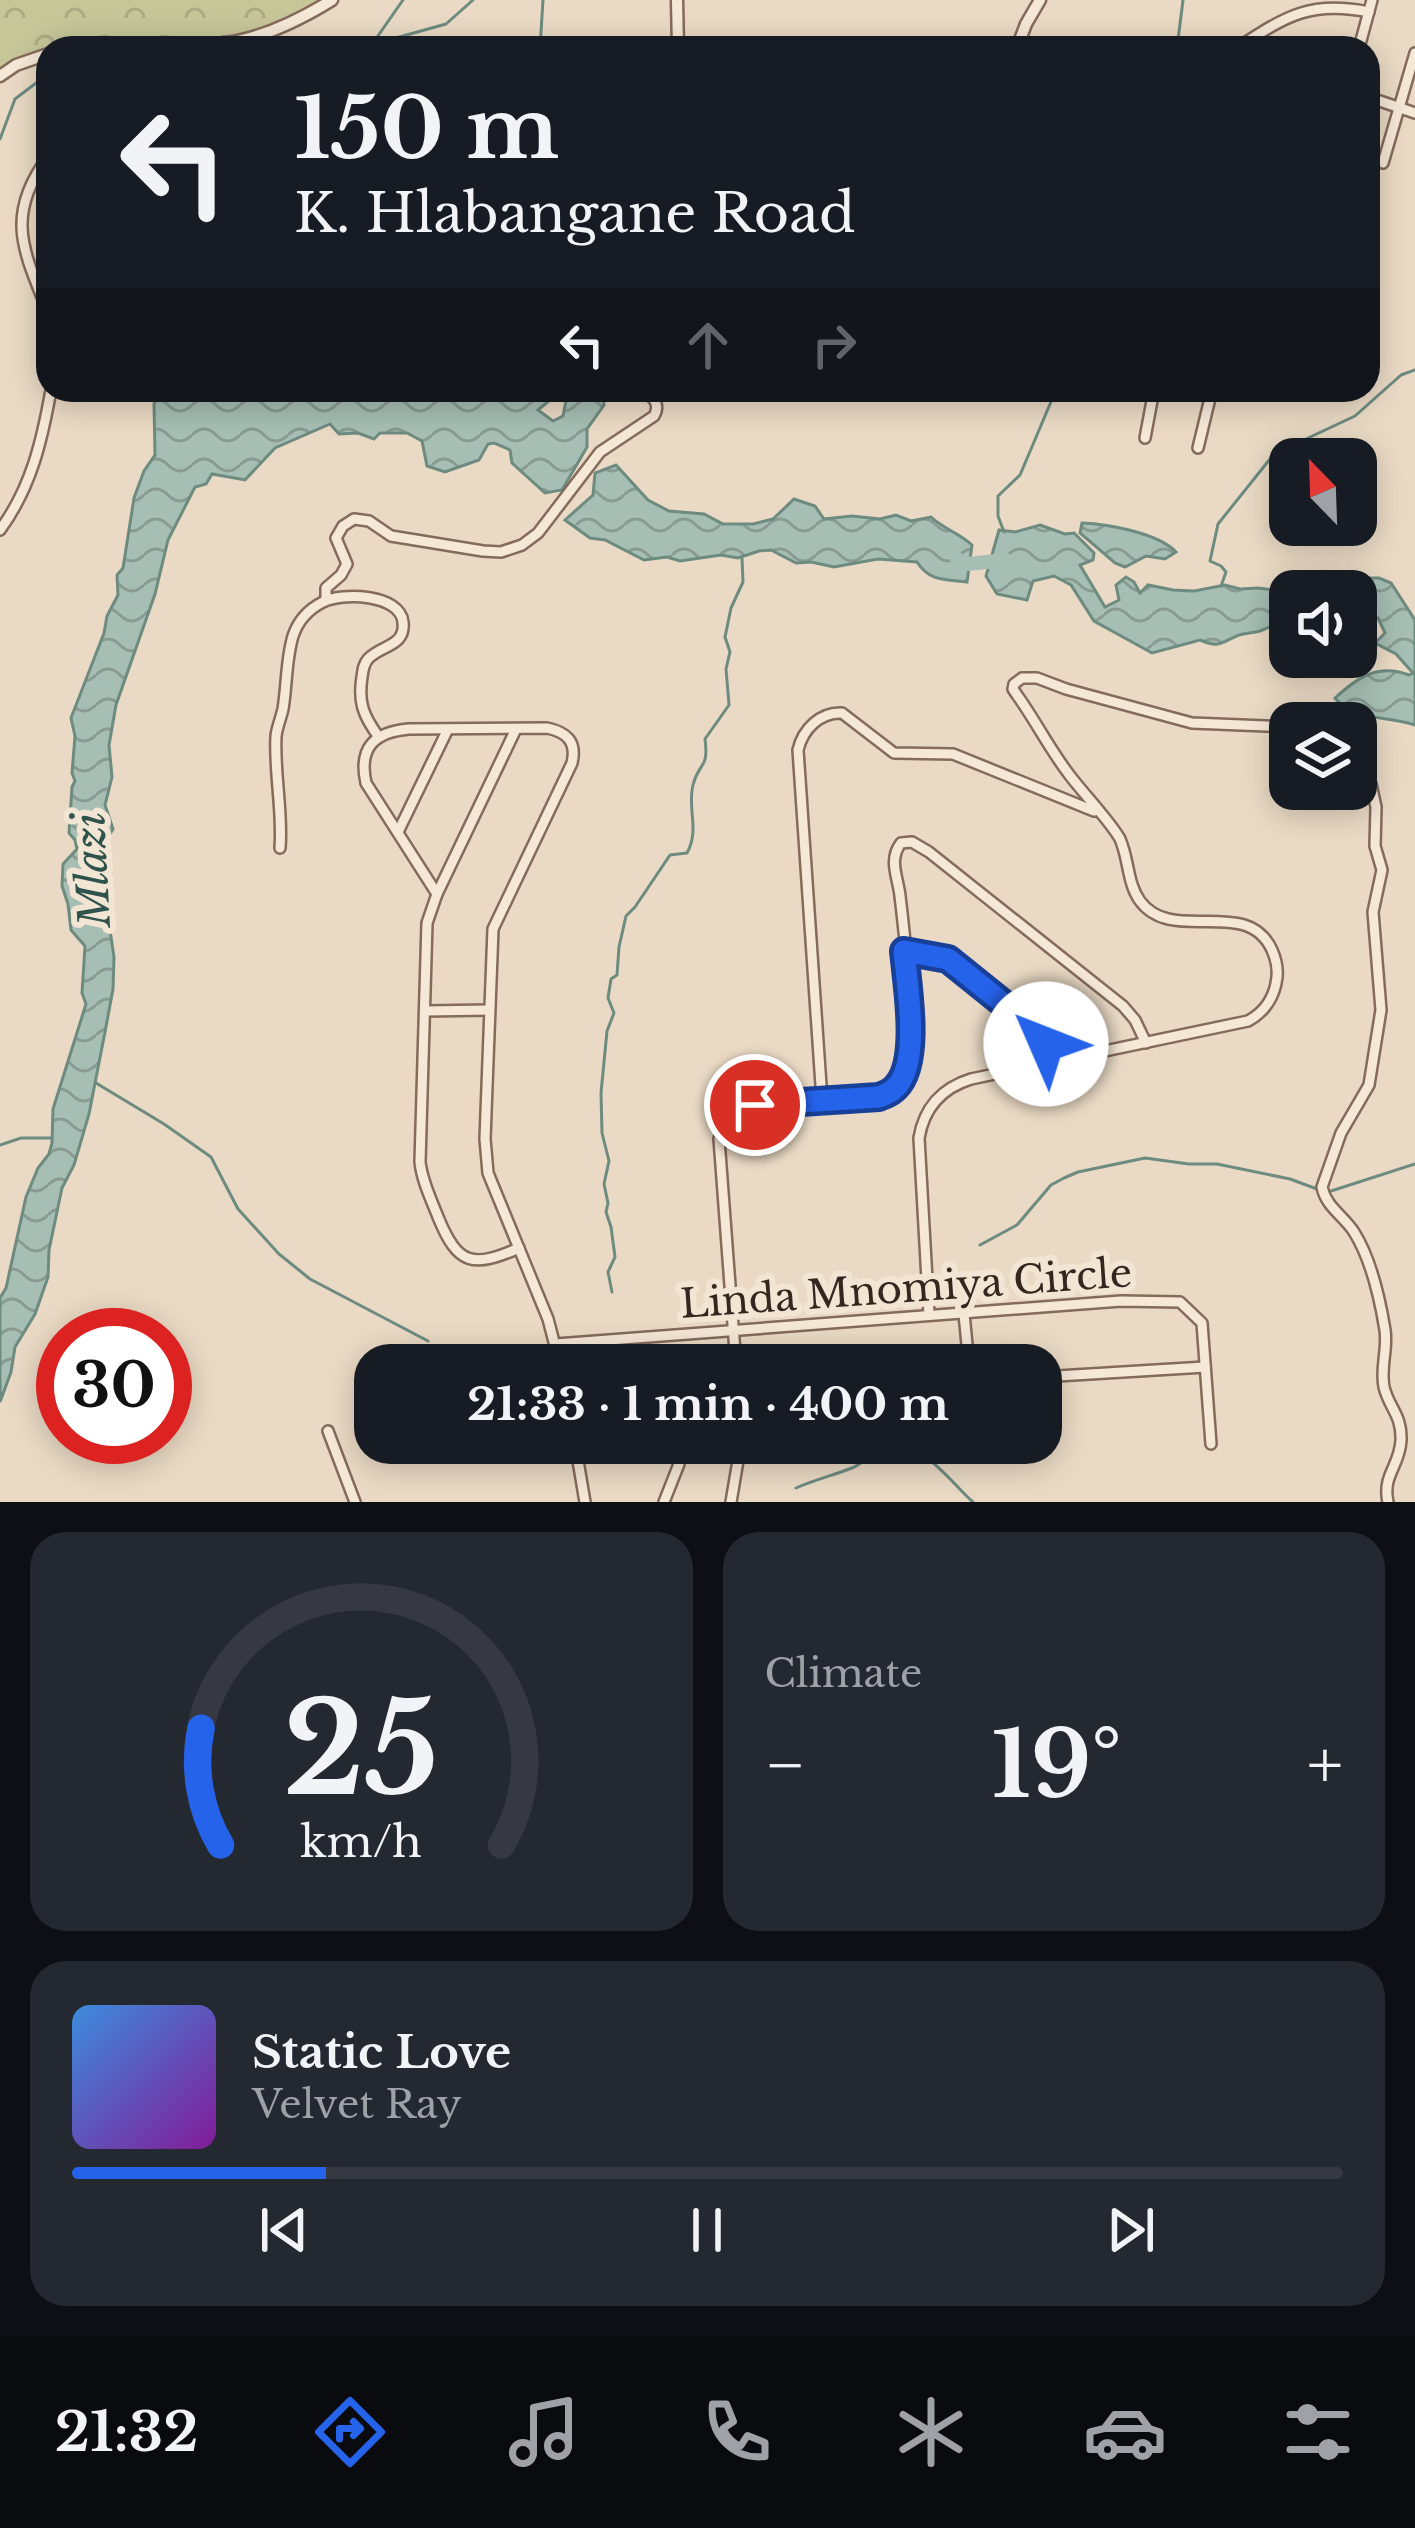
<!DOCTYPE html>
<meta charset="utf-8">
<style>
body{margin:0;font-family:"Libre Baskerville",serif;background:#242831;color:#f1f3f6;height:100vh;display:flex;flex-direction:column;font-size:45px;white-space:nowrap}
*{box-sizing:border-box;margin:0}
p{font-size:39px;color:#9ea1a6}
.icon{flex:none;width:66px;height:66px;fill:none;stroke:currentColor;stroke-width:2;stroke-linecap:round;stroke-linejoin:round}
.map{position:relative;height:1502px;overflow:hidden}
.sheet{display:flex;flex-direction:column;gap:30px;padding:30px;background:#0d0f14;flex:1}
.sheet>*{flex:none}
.top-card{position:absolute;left:36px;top:36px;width:1344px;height:366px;border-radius:36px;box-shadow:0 6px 30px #0003;background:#171b24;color:#f1f3f6;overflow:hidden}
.needle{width:78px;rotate:337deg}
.controls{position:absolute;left:1269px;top:438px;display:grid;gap:24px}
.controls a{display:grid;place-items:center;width:108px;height:108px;border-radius:24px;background:#171b24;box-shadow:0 6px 30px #0003;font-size:60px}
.speed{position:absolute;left:36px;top:1308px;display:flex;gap:24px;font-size:60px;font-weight:700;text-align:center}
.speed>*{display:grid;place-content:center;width:156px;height:156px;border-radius:50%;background:#171b24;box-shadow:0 6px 30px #0003;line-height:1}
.speed .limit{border:18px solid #d22;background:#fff;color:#111}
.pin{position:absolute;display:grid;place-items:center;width:102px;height:102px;color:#fff;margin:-51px;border:6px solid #fff;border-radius:50%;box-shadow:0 3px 12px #0007}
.me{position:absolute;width:132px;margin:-66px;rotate:314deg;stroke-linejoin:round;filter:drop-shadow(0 0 9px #0008)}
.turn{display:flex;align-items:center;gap:42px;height:252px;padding:0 60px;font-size:54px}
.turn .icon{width:156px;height:156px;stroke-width:2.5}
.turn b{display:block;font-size:84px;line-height:102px}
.lanes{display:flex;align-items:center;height:114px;padding:0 60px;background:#0003;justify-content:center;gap:60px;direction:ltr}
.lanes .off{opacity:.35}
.big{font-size:90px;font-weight:700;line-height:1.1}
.sheet .tile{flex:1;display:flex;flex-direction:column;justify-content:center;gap:18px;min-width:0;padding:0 42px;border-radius:36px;background:#242831}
.sheet .dial{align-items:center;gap:0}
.dial svg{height:312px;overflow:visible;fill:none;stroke:#363941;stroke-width:7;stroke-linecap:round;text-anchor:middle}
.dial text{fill:#f1f3f6;stroke:none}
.song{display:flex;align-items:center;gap:36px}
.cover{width:144px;height:144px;border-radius:18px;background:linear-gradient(135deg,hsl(210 70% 55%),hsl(290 70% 35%))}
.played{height:12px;border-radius:6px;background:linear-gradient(90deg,#2563eb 20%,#363941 20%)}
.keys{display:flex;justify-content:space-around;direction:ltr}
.heat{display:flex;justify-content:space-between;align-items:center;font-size:66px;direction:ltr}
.sheet .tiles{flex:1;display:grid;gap:30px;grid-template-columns:1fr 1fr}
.tile:last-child{grid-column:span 2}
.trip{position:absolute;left:354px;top:1344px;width:708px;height:120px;border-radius:36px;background:#171b24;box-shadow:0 6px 30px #0003;font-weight:700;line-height:120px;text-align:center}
.menu{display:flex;height:192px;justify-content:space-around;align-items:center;background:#090b0e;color:#9ea1a6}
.menu .icon{width:84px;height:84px}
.menu .active{color:#2563eb}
.menu b{font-size:54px;color:#f1f3f6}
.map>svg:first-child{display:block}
.forest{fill:url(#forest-crowns)}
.water{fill:url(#water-waves);stroke:#6e8b80;stroke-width:3}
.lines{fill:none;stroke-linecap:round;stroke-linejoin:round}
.stream{stroke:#6e8b80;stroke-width:3}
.river{stroke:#a6beb3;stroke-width:14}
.minor-casing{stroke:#846b5c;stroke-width:14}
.tertiary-casing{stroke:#846b5c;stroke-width:15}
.minor{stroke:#f6e8d7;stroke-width:9}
.tertiary{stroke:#f6e8d7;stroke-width:10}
.route-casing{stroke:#184099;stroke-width:30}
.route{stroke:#2563eb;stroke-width:21}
.labels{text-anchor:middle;stroke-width:12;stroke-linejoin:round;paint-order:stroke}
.street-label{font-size:39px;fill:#35261f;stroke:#f2e5d3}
.water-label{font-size:42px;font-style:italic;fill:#2f534c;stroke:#f2e5d3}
</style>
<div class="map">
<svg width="1415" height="1502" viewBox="0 0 1415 1502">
<defs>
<pattern id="forest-crowns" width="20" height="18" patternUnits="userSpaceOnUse" patternTransform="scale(3)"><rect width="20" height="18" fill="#c7c699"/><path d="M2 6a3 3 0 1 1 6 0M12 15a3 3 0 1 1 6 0" fill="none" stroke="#acaa83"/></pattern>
<pattern id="water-waves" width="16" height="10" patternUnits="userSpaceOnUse" patternTransform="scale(3)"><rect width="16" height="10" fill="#a6beb3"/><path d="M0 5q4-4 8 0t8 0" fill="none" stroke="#889a91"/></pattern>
</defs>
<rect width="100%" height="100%" fill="#eadac5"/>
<path class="forest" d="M0,0H330L315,9L231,41L48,48V53L0,76Z"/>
<g class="water">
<path d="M160,390H552L550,400L538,410L553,421L563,416L568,390H603L604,405L587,429V447L562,490L545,493L512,463L510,450L494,443L488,444L479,460L445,472L427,466L422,441L407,433H380L374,439L358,433L339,434L330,424L275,448L245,480L212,474L206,484L195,487L168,540L155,594L116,705L109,745L112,777L105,805L113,829L107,839L99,882L105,897L114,957L113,989L105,1032L89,1114L74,1165L62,1188L49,1250L48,1277L35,1314L15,1347L11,1372L0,1402V1298L6,1288L26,1197L38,1168L49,1154L52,1143L53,1109L86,1004L82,993L85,946L71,930L68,904L62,886L63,864L77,849L75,840L69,833L72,787L75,781L72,773L75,736L71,718L104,633L107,616L118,595L117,575L123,568L134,498L144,471L155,455L154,404Z"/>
<path d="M616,465L648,500L669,511L704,514L723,524H753L773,519L794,499L815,506L824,519L852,516L880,519L896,515L911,521L931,517C944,529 959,533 972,545L967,582C944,579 930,582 917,562L878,559L834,567L811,562L796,563L771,550L759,551L738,558L721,555L680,561L667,557L644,560L605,540L590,538L565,520L593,495L595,473Z"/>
<path d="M1082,523C1108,524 1158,533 1176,552L1165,559L1146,556L1125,567L1115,563L1080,533Z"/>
<path d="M1040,525L1065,534L1074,533L1094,553L1093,560L1080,565L1105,607L1119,600L1116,585L1126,577L1134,582L1140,593L1148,585L1173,590L1194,591L1225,585L1240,589L1258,588L1290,592V620C1278,622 1271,627 1260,631C1253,633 1246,633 1239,635C1221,642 1221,649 1200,640L1152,653L1094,621L1071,585L1054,576L1033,581L1027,600L997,594L986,576L999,530L1015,532Z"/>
<path d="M1361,578H1379L1391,583L1415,620V725C1390,716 1352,721 1335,698C1357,678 1377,663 1409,675L1413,673L1396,654L1375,643L1385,633L1378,618L1356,619V591H1307L1328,589Z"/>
</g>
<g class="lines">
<g class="stream">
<path d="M373,43L403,0"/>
<path d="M360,48L446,24L473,0"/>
<path d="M540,48L543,0"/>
<path d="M1177,48L1183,0"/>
<path d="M0,139L15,99L48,74"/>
<path d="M1004,532L998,516V496L1020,475L1056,390"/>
<path d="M1221,586L1226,572L1221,566L1210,561L1218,524L1274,454L1355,416L1401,375L1415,370"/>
<path d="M96,1083L164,1124L211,1157L238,1209L279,1254L310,1279L428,1341"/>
<path d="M0,1145L21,1138H51"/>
<path d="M1331,1191L1415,1164"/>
<path d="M980,1245L1017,1225L1051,1185L1064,1178L1078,1172L1145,1158L1189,1164H1217L1290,1179L1317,1189"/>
<path d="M612,1292L608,1272L615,1257L611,1227L606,1212L608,1203L604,1184L609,1161L602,1133L601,1093L607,1031L614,1013L608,998L611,979L617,975L619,947L626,916L635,907L670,855L687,853C700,829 687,809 693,785C699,761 709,770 705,739L729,705L726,669L730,652L725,637L731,608L743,582L742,558"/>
<path d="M796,1488C814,1480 834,1475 852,1468C864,1463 873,1451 885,1447C921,1437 951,1483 973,1502"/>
</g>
<path class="river" d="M957,559L968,564L1006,560"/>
<defs>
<g id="minor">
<path d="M1237,48C1285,17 1309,0 1369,12"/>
<path d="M1359,48L1372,0"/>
<path d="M1368,97L1415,113"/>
<path d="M48,157C4,216 24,252 48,312"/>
<path d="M1383,163L1415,53"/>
<path d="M1145,438L1154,390"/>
<path d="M1198,448L1212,390"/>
<path d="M0,530C31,488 42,441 51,390"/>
<path d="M326,600V588L341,575L347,564L336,538L343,526L354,519L369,521L391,536L483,551L501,552L522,545L538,533L600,452L654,416C661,404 653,397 643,390"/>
<path d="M516,729L437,894L427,923L420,1162C422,1181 431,1199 438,1217C458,1266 473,1268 519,1248"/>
<path d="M1356,756L1371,784L1376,807L1375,846L1382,870L1373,912L1381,1010L1369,1085L1341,1133L1322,1187C1326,1207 1343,1215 1354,1232C1371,1259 1380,1299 1385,1330C1388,1349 1380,1368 1384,1387C1389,1408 1402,1415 1401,1440C1400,1466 1382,1475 1388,1502"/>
<path d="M398,832L448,729"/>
<path d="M280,848C283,811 274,773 276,736C277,727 281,718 283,709C287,685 286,659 293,636C298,621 309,609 323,602C342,592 400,594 403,622C406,647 380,645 368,659C363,665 363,670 362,677C358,702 363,715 378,736"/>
<path d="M437,894L366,783C358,747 375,732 409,729L547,728C567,732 577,742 572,763L493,929L485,1139L488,1173L548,1319L560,1365"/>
<path d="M905,951L948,959L1040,1033L1051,1062"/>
<path d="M426,1011L489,1010"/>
<path d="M822,1100L798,750C803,729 820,712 842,713L894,753L953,754L1094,811"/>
<path d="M964,1314L969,1365"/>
<path d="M929,1315L919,1138C924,1108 942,1088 971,1079L1248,1021C1265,1012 1275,996 1277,977C1278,967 1276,959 1272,950C1247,895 1172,945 1140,901C1127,883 1129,859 1120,839C1111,822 1081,791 1068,773C1049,748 1035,720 1017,695L1013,689L1014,684L1022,678H1037L1066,689L1192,723L1290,727"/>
<path d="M556,1344L1121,1301L1180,1302L1202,1323L1211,1444"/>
<path d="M736,1365L719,1139C721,1129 724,1120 733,1113C752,1098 850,1099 879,1097C888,1093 896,1090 901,1081C918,1047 905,937 900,896C898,877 888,860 901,843L912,842L929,852L1123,1006L1135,1020L1146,1043"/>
<path d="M1041,1377L1205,1367"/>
<path d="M328,1431L355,1502"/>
<path d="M575,1443L585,1502"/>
<path d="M664,1502L679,1464L677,1443"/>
<path d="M731,1502L741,1443"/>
</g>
<g id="tertiary">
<path d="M677,0L678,48"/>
<path d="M74,48C122,41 169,49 217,44C257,41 298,21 332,0"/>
<path d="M1017,48L1026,24L1040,0"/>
<path d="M0,76L16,65L48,54"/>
</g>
</defs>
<use href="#minor" class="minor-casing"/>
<use href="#tertiary" class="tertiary-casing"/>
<use href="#minor" class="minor"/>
<use href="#tertiary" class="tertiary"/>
</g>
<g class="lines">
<defs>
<path id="route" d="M755,1105L879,1097C886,1094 891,1093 896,1087C921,1062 907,984 904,951L948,959L1040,1033L1046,1044"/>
</defs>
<use href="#route" class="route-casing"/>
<use href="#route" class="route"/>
</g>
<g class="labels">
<g class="street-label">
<text transform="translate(906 1288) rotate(-4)" y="14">Linda Mnomiya Circle</text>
</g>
<g class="water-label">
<text transform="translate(92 870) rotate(-93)" y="15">Mlazi</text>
</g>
</g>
</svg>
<div class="controls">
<a><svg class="needle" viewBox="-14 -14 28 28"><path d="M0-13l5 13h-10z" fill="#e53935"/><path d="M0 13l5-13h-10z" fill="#9ea1a6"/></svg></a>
<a><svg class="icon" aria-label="sound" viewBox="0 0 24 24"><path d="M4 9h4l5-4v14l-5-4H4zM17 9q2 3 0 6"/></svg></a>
<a><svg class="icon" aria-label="layers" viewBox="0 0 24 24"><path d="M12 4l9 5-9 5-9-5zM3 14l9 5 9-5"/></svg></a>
</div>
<div class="speed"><div class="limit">30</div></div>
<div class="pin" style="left:755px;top:1105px;background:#d93025"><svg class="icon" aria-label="arrive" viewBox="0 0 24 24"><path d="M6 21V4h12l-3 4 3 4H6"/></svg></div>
<svg class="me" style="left:1046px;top:1044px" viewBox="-20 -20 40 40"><circle r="19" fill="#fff"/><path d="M0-13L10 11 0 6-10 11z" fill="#2563eb"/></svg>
<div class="trip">21:33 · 1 min · 400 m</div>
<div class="top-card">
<div class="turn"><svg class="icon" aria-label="left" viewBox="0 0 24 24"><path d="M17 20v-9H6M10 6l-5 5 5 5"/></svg><div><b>150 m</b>K. Hlabangane Road</div></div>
<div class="lanes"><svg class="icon" aria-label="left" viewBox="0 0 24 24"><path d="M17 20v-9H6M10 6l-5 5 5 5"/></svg><svg class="icon off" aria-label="ahead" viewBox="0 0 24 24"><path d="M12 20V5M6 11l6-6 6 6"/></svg><svg class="icon off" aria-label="right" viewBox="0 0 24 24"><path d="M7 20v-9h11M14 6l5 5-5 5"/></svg></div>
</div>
</div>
<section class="sheet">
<div class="tiles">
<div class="tile dial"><svg viewBox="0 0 100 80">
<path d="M14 69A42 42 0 1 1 86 69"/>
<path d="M14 69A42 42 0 0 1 9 39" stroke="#2563eb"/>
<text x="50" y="56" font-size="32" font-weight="700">25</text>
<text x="50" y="72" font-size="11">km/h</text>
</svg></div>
<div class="tile"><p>Climate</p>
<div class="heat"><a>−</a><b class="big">19°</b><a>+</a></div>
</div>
<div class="tile">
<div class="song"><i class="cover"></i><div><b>Static Love</b><p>Velvet Ray</p></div></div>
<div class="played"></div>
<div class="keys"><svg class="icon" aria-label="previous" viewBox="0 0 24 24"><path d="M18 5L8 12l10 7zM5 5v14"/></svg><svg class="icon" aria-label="pause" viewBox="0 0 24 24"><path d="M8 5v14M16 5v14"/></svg><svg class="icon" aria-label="next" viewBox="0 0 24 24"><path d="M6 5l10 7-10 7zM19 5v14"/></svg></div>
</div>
</div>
</section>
<nav class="menu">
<b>21:32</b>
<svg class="icon active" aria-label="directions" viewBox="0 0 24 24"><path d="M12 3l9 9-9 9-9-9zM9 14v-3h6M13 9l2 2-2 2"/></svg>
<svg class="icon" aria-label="music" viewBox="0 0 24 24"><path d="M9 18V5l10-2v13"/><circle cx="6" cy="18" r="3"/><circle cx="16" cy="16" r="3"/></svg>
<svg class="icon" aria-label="phone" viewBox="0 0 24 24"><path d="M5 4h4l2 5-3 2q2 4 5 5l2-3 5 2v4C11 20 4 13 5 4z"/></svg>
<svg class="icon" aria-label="climate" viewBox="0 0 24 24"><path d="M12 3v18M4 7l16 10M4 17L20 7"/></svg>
<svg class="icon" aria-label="car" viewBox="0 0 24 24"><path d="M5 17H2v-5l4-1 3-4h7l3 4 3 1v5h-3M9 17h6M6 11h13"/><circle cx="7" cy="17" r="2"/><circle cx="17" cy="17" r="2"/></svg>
<svg class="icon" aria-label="filters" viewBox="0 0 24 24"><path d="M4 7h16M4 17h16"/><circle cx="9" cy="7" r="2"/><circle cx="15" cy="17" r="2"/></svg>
</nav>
